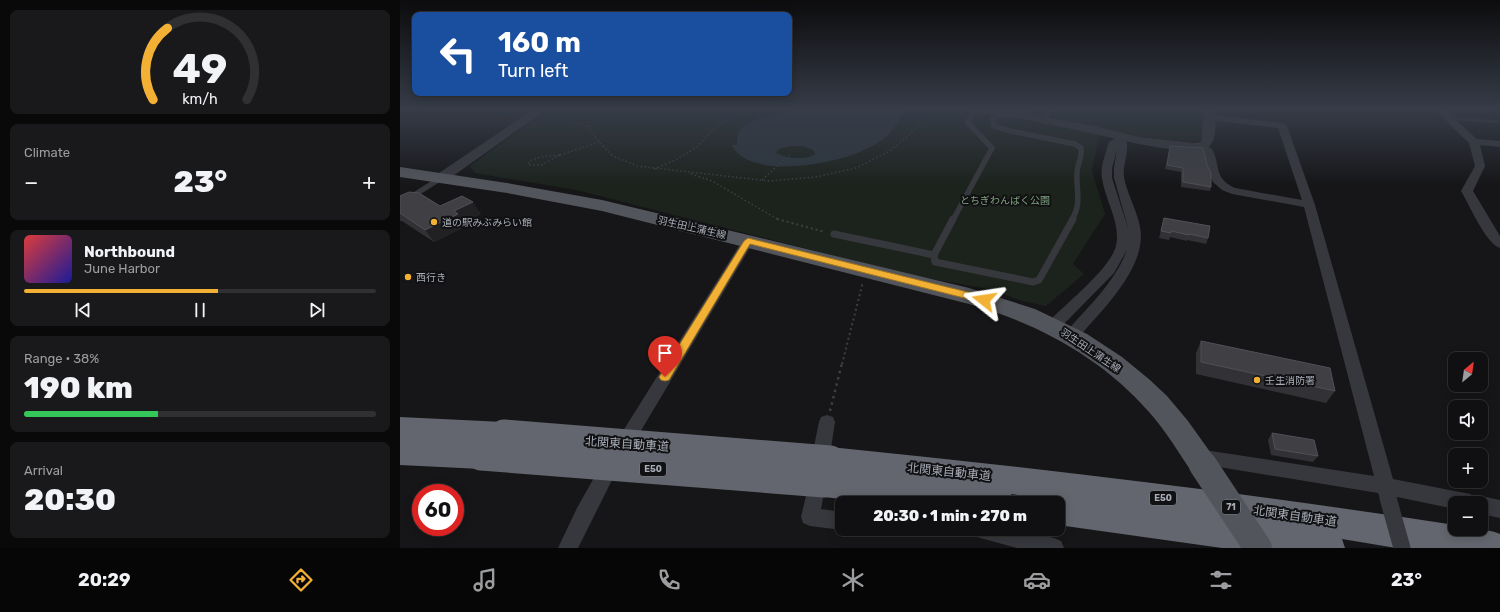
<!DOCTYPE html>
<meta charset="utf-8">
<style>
body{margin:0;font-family:Rubik,"Noto Sans JP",sans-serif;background:#19191b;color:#f1f3f6;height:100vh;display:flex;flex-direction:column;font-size:15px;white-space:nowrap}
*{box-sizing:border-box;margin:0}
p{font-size:13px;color:#9c9d9f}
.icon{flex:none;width:22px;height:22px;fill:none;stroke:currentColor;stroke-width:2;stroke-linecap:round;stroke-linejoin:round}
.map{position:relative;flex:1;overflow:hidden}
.sheet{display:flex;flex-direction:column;gap:10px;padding:10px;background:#09090a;width:400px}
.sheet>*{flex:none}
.banner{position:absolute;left:12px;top:12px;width:380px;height:84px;border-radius:8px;box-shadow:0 2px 10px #0003,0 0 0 1px #303032;background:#1a4fa0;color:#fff;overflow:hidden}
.needle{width:26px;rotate:29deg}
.tools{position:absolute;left:1048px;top:352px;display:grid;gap:8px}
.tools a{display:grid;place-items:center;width:40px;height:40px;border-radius:8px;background:#101012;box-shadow:0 2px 10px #0003,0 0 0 1px #303032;font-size:20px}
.speed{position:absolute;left:12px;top:484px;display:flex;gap:8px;font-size:20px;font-weight:700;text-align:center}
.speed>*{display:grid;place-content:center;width:52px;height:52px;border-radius:50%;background:#101012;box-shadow:0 2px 10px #0003,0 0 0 1px #303032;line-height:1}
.speed .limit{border:6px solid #d22;background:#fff;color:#111}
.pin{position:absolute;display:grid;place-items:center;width:34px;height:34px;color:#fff;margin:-41px -17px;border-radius:50% 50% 50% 0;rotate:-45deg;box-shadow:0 0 4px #0007}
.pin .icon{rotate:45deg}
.me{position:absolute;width:44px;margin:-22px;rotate:285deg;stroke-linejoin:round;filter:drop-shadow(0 0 3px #0008)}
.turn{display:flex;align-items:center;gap:14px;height:84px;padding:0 20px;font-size:18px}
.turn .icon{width:52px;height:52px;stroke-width:2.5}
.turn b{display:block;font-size:28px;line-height:34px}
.big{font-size:30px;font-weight:800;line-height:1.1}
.sheet .card{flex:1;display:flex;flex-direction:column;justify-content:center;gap:6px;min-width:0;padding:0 14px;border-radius:8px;background:#19191b}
.sheet .dial{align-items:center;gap:0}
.dial svg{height:104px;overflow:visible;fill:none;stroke:#303032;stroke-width:7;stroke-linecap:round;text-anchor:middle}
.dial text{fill:#f1f3f6;stroke:none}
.song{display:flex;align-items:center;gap:12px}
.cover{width:48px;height:48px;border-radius:6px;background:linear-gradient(135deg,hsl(0 70% 55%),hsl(240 70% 35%))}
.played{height:4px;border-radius:2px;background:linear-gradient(90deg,#f2b134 55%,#303032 55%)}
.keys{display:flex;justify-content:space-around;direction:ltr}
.heat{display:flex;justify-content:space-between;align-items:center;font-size:22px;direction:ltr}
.charge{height:6px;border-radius:3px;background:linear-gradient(90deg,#34c759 38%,#303032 0)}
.trip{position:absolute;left:435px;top:496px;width:230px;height:40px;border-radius:8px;background:#101012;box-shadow:0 2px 10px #0003,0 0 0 1px #303032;font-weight:800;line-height:40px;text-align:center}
.tabs{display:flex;height:64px;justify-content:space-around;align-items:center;background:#060607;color:#9c9d9f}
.tabs .icon{width:28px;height:28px}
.tabs .active{color:#f2b134}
.tabs b{font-size:18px;color:#f1f3f6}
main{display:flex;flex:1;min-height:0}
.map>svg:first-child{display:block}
.green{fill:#1c231d}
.water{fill:#2c353c;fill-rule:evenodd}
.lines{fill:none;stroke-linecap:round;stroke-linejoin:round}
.stream{stroke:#2c353c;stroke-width:3}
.path-far2{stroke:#3d3f44;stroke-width:1.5;stroke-dasharray:1.5 2.5;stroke-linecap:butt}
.path-far1{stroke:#3d3f44;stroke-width:2;stroke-dasharray:2 3;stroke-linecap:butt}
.path{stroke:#3d3f44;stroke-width:2.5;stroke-dasharray:2.5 4;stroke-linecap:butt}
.service-far1{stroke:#37383d;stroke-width:5.5}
.service{stroke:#37383d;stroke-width:7}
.minor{fill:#37383d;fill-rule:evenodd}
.tertiary{fill:#37383d;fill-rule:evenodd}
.primary{fill:#53555c;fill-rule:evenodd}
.motorway{fill:#63666e;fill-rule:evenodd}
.minor-bridge{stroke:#37383d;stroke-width:17}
.primary-bridge{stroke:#53555c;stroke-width:28}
.motorway-bridge{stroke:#63666e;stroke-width:29}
.wall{fill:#323236}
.shaded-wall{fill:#212124}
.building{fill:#3f3f44;stroke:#4f5156}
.route{fill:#f2b134;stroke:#9d7322}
.poi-dot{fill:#f2b134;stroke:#111113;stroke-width:1.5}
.labels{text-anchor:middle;stroke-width:4;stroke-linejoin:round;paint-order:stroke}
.shield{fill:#111113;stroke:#7b7e86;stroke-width:1}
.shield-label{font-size:9px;font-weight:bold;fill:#a8adb8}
.park-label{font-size:10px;fill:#7fa381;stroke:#111113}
.poi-label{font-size:10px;fill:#a8adb8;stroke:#111113;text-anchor:start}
.street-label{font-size:10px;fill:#a8adb8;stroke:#111113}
.near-street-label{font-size:12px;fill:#a8adb8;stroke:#111113}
</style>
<main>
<section class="sheet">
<div class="card dial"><svg viewBox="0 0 100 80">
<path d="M14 69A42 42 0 1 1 86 69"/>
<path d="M14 69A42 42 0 0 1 25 14" stroke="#f2b134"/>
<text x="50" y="56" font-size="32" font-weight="700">49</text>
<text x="50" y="72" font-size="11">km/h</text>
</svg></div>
<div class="card"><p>Climate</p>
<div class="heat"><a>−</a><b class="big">23°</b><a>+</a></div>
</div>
<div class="card">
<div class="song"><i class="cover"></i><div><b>Northbound</b><p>June Harbor</p></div></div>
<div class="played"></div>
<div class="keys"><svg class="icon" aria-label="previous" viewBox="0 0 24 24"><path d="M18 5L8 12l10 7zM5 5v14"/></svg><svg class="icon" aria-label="pause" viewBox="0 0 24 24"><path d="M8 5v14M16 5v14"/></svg><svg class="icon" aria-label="next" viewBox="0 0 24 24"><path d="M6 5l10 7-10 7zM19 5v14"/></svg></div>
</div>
<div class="card"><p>Range · 38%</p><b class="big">190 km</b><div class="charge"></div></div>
<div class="card"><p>Arrival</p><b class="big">20:30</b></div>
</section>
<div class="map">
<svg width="1100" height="548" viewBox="0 0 1100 548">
<rect width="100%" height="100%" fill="#161618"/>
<path class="green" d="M149,109H806V113L802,140L796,142L738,137L701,127L692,171L705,214L673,264L684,274L646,306L622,301L590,289L514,276L176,190L75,173L70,166Z"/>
<path class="water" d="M422,109H507C499,117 495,128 487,136C481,141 473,146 466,149C439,164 348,181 332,145H337C337,139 336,134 340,130C354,112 400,111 422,109ZM390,146H403L413,150L415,154C405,161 386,158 376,153L379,149Z"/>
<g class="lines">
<path class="stream" d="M1046,109L1056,119L1100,122"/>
<g class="path-far2">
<path d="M172,109L174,122L188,127L199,142L213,156L237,166L369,181L416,177L456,168L490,151L508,136L533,109"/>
<path d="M188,127L191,113L195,109"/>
<path d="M160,155L141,165H128L129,161L141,157Z"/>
<path d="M160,155L199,142"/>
<path d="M254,169L277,159L297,147L312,130L335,115L359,109"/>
<path d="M291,174L312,181L379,220"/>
<path d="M362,180L390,154"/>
</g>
<g class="path-far1">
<path d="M377,219L425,232"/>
<path d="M442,364L463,282"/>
</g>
<path class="path" d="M430,411L442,363"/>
<g class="service-far1">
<path d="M621,116L625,109"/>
<path d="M645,121L649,112"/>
<path d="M0,204L41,178"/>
<path d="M553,220L592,148L568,123C572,105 599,112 612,114L597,116L593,119L594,126L606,130L675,144L681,148C683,157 677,164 677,173C676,191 682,203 672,220"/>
</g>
<g class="service">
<path d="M553,219L534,255L535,262L633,282L639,280L673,219"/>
<path d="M434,234L534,255"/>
</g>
<g class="minor">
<path d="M1034,109H1043L1077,139L1100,141V147L1080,145L1085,166L1073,191L1100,236V248C1086,244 1069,204 1061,191L1075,166L1069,143Z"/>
<path d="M811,115L882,123L887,126L915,205L993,479L1070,494L1077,498L1081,496L1100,500V518L1081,514V503H1055V509L997,497L994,504L988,507L982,504L978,493L819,467L798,465L792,462L789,457L792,452L798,449L974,476L904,207L832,194L822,190L813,182L807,170L803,152L796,146L801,143L812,149C821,165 813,178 835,188L902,200L878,128L808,120L806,118L808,116Z"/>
<path d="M721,134L724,135C732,148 722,163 724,177C727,194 737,210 740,227C748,267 701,311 677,339L672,340L667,339L665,335L667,331C689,306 715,282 727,250L714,273L659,329L654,330L649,329L647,325L649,321C666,304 707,271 715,249C723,226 705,201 702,178C700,166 706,153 709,142ZM717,149L714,168V178L729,231L712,178V168Z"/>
<path d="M348,237L352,238L354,241L230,449L224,451L218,449L215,444L218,439L342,241L344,238Z"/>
<path d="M427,415L433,417L435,422L429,461L426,467L420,469L414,467L411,461L419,422L421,417Z"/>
<path d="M210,458L216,460L219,466L178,548H158L177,508L204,460Z"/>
<path d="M417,473L423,475L426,481L421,509L442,512V529H445L442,530L410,526L403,523L401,517L411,475Z"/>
<path d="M570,529C603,529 630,528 661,541L664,548H617L573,536Z"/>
</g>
<g class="tertiary">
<path d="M134,109H147L46,181H36L34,178L36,175Z"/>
<path d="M804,109H816L815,133L813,141L809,147C790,158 722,140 699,135C670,128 641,123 612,117L608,116L606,114L608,112L612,111L699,127L739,137L794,143L801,142L802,137Z"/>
</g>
<path class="primary" d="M0,167L107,183L202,200L569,288L635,309L687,334L722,357L750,380L767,396L788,421L813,456L817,465L813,474L803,478L793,474C779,453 766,431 749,412C702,358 637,323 569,304L202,211L107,193L0,177Z"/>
<g class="motorway">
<path d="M0,417L104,422L114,425L118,434L114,443L104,446L88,445L91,447L96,456L91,465L81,469L0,465Z"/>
<path d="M430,447C639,468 847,493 1055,525V529C1070,529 1086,528 1100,534V548H996L942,539L945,548H822L658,525V503H645L649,499L611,494L615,503H475L424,497L413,493L409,483L413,473L421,470L420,469L415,460L420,451Z"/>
</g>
<path class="minor-bridge" d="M988,498L1002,548"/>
<path class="primary-bridge" d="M803,465L858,548"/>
<g class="motorway-bridge">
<path d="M104,434L430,460"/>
<path d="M81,456L424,483"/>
</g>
</g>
<g class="wall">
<path d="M770,146L811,187L810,191L781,187V172L765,169Z"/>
<path d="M0,196L40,206L81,214L64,222L66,226L34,242L2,221H0Z"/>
<path d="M764,218L808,238L806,244L787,240V241L770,237L769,240L759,238Z"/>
<path d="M801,341L935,391L926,403L796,374V353Z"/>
<path d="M872,433L918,456L913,462L871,455L868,440Z"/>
</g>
<path class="shaded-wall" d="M73,202L81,214L64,222L66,226L34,242L25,230L54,211Z"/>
<g class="building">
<path d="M770,146L803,148L807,165L811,173V187L783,182V168L767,165Z"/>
<path d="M9,192L19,193L40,206L62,196L73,202L54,211L58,214L25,230L0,213V196Z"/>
<path d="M764,218L810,226L808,238L789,234V235L771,231V233L761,231Z"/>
<path d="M801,341L930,368L935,391L801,362Z"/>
<path d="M872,433L914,440L918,456L875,449Z"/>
</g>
<linearGradient id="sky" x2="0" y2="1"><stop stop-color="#0c0c0d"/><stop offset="0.59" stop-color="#363c48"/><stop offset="1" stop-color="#363c48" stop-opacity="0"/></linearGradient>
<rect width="1100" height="185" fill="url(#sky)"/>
<path class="route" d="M348,238L584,296L589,300L584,303L350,244L269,380L265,381L261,380L259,377L261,374L344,241Z"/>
<g class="poi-dot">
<circle cx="34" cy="222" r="4"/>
<circle cx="8" cy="277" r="4"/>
<circle cx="857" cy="380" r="4"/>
</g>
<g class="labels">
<g class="shield">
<rect x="240" y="462" width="26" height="14" rx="3"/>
<rect x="750" y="491" width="26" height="14" rx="3"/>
<rect x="822" y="500" width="18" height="14" rx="3"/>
</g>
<g class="shield-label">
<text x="253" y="472">E50</text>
<text x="763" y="501">E50</text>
<text x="831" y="510">71</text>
</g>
<g class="park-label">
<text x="605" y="204">とちぎわんぱく公園</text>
</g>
<g class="poi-label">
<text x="42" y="226">道の駅みぶみらい館</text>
<text x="16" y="281">西行き</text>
<text x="865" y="384">壬生消防署</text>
</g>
<g class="street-label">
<text transform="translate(292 227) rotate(13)" y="4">羽生田上蒲生線</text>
<text transform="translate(691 350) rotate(34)" y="4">羽生田上蒲生線</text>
</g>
<g class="near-street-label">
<text transform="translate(227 444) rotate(4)" y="4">北関東自動車道</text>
<text transform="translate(549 472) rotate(6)" y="4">北関東自動車道</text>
<text transform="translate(895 516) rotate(8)" y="4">北関東自動車道</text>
</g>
</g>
</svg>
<div class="tools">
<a><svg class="needle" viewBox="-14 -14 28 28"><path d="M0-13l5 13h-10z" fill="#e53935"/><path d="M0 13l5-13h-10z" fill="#9c9d9f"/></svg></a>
<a><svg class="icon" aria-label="sound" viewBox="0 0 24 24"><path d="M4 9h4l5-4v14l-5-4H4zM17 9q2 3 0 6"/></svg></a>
<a>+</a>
<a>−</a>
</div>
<div class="speed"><div class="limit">60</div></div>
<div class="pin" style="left:265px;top:377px;background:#d93025"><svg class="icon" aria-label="arrive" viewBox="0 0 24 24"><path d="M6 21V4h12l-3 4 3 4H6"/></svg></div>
<svg class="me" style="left:584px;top:300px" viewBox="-20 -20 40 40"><path d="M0-17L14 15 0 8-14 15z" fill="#f2b134" stroke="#fff" stroke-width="4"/></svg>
<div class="trip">20:30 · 1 min · 270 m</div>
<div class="banner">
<div class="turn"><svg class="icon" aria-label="left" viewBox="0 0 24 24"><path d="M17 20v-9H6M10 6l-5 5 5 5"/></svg><div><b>160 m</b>Turn left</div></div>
</div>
</div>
</main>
<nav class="tabs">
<b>20:29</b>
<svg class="icon active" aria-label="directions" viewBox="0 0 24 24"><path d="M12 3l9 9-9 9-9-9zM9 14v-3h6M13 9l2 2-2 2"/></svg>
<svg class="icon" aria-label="music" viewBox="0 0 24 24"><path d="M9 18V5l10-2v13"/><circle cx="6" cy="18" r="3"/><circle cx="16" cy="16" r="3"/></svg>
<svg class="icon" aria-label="phone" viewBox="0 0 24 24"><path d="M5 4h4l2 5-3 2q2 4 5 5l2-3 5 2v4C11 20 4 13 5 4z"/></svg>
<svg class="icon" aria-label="climate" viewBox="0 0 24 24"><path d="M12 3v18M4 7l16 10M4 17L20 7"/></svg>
<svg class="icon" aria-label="car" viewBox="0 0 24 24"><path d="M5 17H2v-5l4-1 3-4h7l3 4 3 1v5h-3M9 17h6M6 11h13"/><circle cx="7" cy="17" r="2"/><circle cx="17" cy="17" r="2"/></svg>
<svg class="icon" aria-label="filters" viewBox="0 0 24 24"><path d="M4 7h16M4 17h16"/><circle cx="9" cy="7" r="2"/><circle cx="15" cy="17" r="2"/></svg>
<b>23°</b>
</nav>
